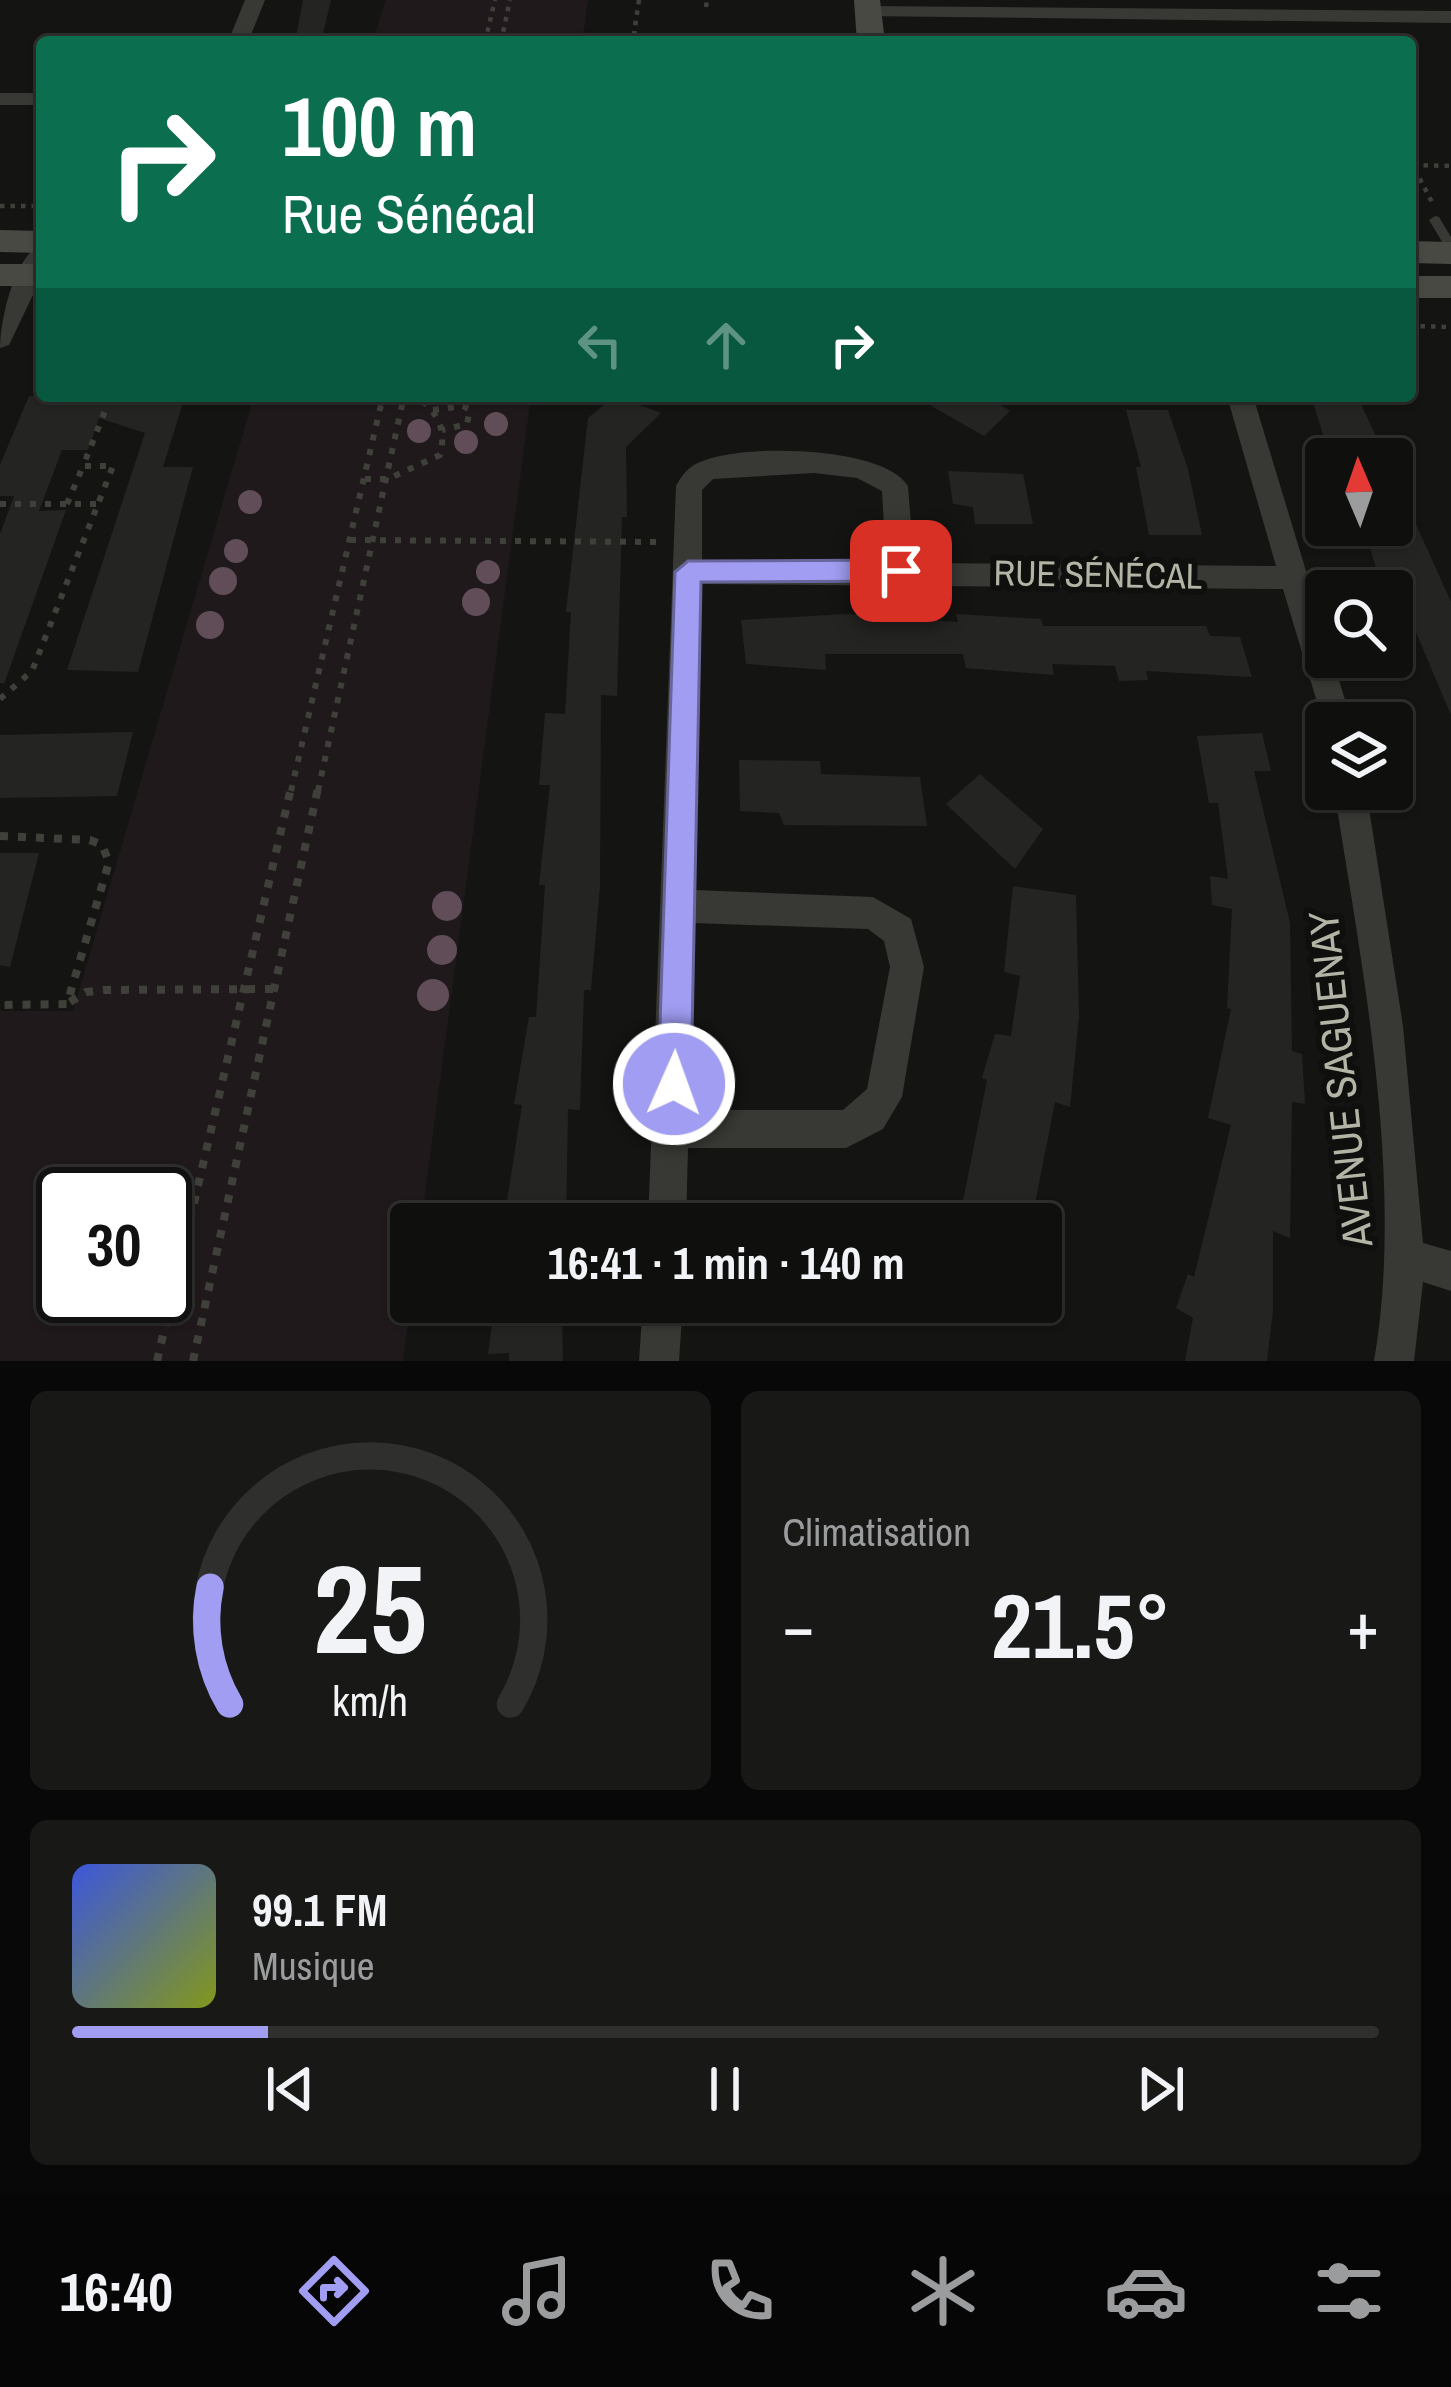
<!DOCTYPE html>
<html lang="fr">
<meta charset="utf-8">
<style>
body{margin:0;font-family:"Archivo Narrow",sans-serif;background:#181817;color:#f1f3f6;height:100vh;display:flex;flex-direction:column;font-size:45px;white-space:nowrap}
*{box-sizing:border-box;margin:0}
p{font-size:39px;color:#9b9c9e}
.icon{flex:none;width:66px;height:66px;fill:none;stroke:currentColor;stroke-width:2;stroke-linecap:round;stroke-linejoin:round}
.map{position:relative;height:1361px;overflow:hidden}
.panel{display:flex;flex-direction:column;gap:30px;padding:30px;background:#080808;flex:1}
.panel>*{flex:none}
.guide{position:absolute;left:36px;top:36px;width:1380px;height:366px;border-radius:12px;box-shadow:0 3px 9px #0004,0 0 0 3px #2f2f2e;background:#0b6e4f;color:#fff;overflow:hidden}
.needle{width:78px;rotate:358deg}
.controls{position:absolute;left:1305px;top:438px;display:grid;gap:24px}
.controls a{display:grid;place-items:center;width:108px;height:108px;border-radius:12px;background:#0f0f0e;box-shadow:0 3px 9px #0004,0 0 0 3px #2f2f2e;font-size:60px}
.speed{position:absolute;left:36px;top:1167px;display:flex;gap:24px;font-size:60px;font-weight:700;text-align:center}
.speed>*{display:grid;place-content:center;width:156px;height:156px;border-radius:50%;background:#0f0f0e;box-shadow:0 3px 9px #0004,0 0 0 3px #2f2f2e;line-height:1}
.speed .limit{border:6px solid #111;border-radius:18px;background:#fff;color:#111}
.pin{position:absolute;display:grid;place-items:center;width:102px;height:102px;color:#fff;margin:-51px;border-radius:24px;box-shadow:0 6px 18px #0006}
.me{position:absolute;width:132px;margin:-66px;rotate:2deg;stroke-linejoin:round;filter:drop-shadow(0 0 9px #0008)}
.turn{display:flex;align-items:center;gap:42px;height:252px;padding:0 48px;font-size:54px}
.turn .icon{width:156px;height:156px;stroke-width:2.5}
.turn b{display:block;font-size:84px;line-height:102px}
.lanes{display:flex;align-items:center;height:114px;padding:0 48px;background:#0003;justify-content:center;gap:60px;direction:ltr}
.lanes .off{opacity:.35}
.big{font-size:90px;font-weight:700;line-height:1.1}
.panel .card{flex:1;display:flex;flex-direction:column;justify-content:center;gap:18px;min-width:0;padding:0 42px;border-radius:18px;background:#181817}
.panel .dial{align-items:center;gap:0}
.dial svg{height:312px;overflow:visible;fill:none;stroke:#2f2f2e;stroke-width:7;stroke-linecap:round;text-anchor:middle}
.dial text{fill:#f1f3f6;stroke:none}
.song{display:flex;align-items:center;gap:36px}
.cover{width:144px;height:144px;border-radius:18px;background:linear-gradient(135deg,hsl(230 70% 55%),hsl(70 70% 35%))}
.played{height:12px;border-radius:6px;background:linear-gradient(90deg,#a09df2 15%,#2f2f2e 15%)}
.keys{display:flex;justify-content:space-around;direction:ltr}
.heat{display:flex;justify-content:space-between;align-items:center;font-size:66px;direction:ltr}
.panel .tiles{flex:1;display:grid;gap:30px;grid-template-columns:1fr 1fr}
.card:last-child{grid-column:span 2}
.trip{position:absolute;left:390px;top:1203px;width:672px;height:120px;border-radius:12px;background:#0f0f0e;box-shadow:0 3px 9px #0004,0 0 0 3px #2f2f2e;font-weight:700;line-height:120px;text-align:center}
.dock{display:flex;height:192px;justify-content:space-around;align-items:center;background:#060606;color:#9b9c9e}
.dock .icon{width:84px;height:84px}
.dock .on{color:#a09df2}
.dock b{font-size:54px;color:#f1f3f6}
.map>svg:first-child{display:block}
.green{fill:#1f191c;fill-rule:evenodd}
.building{fill:#242523}
.lines{fill:none;stroke-linecap:round;stroke-linejoin:round}
.path-far2{stroke:#40403a;stroke-width:4.5;stroke-dasharray:4.5 6;stroke-linecap:butt}
.path-far1{stroke:#40403a;stroke-width:6;stroke-dasharray:6 9;stroke-linecap:butt}
.path{stroke:#40403a;stroke-width:8;stroke-dasharray:8 10;stroke-linecap:butt}
.lane{fill:#383934;fill-rule:evenodd}
.street{fill:#383934;fill-rule:evenodd}
.secondary{fill:#484942;fill-rule:evenodd}
.tree{fill:#604d58}
.route{fill:#a09df2;stroke:#68669d;stroke-width:3}
.labels{text-anchor:middle;stroke-width:12;stroke-linejoin:round;paint-order:stroke}
.street-label{font-size:36px;fill:#b3b4a5;stroke:#0f0f0e}
.near-street-label{font-size:42px;fill:#b3b4a5;stroke:#0f0f0e}
</style>
<div class="map">
<svg width="1451" height="1361" viewBox="0 0 1451 1361">
<rect width="100%" height="100%" fill="#141413"/>
<g class="green">
<path d="M386,0H588L582,42H372Z"/>
<path d="M254,396H531L421,1224H411V1302L403,1361H0V1011H73ZM63,1194H165V1296H63Z"/>
</g>
<g class="building">
<path d="M303,0H331L321,42H295Z"/>
<path d="M29,396H185L163,467H193L138,672L67,670L145,433L99,418L88,450H62L39,511L66,510L4,684L0,683V534L14,496H0V465Z"/>
<path d="M615,396L661,413L626,447L627,517H622L617,696L601,695L600,886L591,990H584L580,1110L568,1109L566,1224H520V1211L505,1214L522,1105L514,1104L529,1017H536L545,885H539L550,785H539L545,713L565,714L571,612H566L588,418Z"/>
<path d="M914,396H987L1010,411L984,436Z"/>
<path d="M1312,399L1360,402L1381,447L1326,444Z"/>
<path d="M1126,410H1168L1188,469L1202,535H1149L1136,467H1141Z"/>
<path d="M948,471L1023,474L1033,524H975L973,507L953,504Z"/>
<path d="M1392,471L1451,602V715L1396,585H1381L1366,534H1392Z"/>
<path d="M847,614L958,622L956,614L1041,619L1043,626H1206L1210,636L1240,637L1252,677L1146,671L1148,680L1119,681L1115,666L1052,664L1054,675L966,668L963,654H825L826,670L746,664L741,620Z"/>
<path d="M133,732L117,796L0,798V735Z"/>
<path d="M1262,733L1271,771H1254L1290,923L1292,1051L1302,1054L1305,1104L1292,1102L1290,1238L1273,1231V1311L1267,1361H1185L1193,1318L1176,1308L1188,1274L1194,1277L1231,1125L1208,1118L1231,1009L1227,1008L1232,909L1212,905L1210,876L1228,879L1218,803H1209L1197,736Z"/>
<path d="M739,760L820,761L821,774L920,777L927,826L784,825L779,813L740,811Z"/>
<path d="M980,774L1043,829L1015,869L946,804Z"/>
<path d="M0,853H39L10,967L0,965Z"/>
<path d="M1013,886L1076,895L1079,1016L1070,1107L1055,1102L1031,1224H1018L963,1201L987,1080L982,1078L995,1034L1011,1036L1020,976L1004,972Z"/>
<path d="M495,1302H551L549,1322L562,1320L563,1361H509V1353L488,1354Z"/>
</g>
<g class="lines">
<g class="path-far2">
<path d="M639,0L634,33L648,37"/>
<path d="M706,7L707,0"/>
<path d="M485,42L495,0"/>
<path d="M501,42L510,0"/>
<path d="M1410,160L1433,204"/>
<path d="M1413,165L1451,166"/>
<path d="M0,206H42"/>
<path d="M1410,326L1451,327"/>
</g>
<g class="path-far1">
<path d="M433,410L463,406L470,410L467,424L442,430"/>
<path d="M365,479H388L440,455C447,429 437,411 416,396"/>
<path d="M0,504H98"/>
<path d="M67,504L83,466"/>
<path d="M350,540L660,542"/>
<path d="M0,699L32,671L113,466H83L111,396"/>
<path d="M291,791L383,396"/>
<path d="M318,791L404,396"/>
</g>
<g class="path">
<path d="M0,836L90,840L102,845L109,862L67,1004L0,1005"/>
<path d="M70,1002L86,992L104,990L275,989"/>
<path d="M157,1361L291,788"/>
<path d="M193,1361L318,788"/>
</g>
<path class="lane" d="M1435,216L1439,217L1451,237V251L1447,250L1429,220Z"/>
<g class="street">
<path d="M245,0H265L248,42H228Z"/>
<path d="M868,6L1451,11V23L861,16L858,12Z"/>
<rect x="0" y="93" width="42" height="12"/>
<path d="M42,244V276L9,345L0,348C0,321 14,255 42,244Z"/>
<path d="M1227,396H1253L1326,637V657H1332L1352,723H1326V732L1283,589L702,584L694,890L873,897L911,919L924,967L902,1097L883,1129L846,1148H688L686,1224H648L676,486C680,478 686,470 694,465C732,442 884,445 908,486L914,563L1276,566ZM814,473L857,478L882,491L886,562L702,561V490L713,479ZM694,923L868,929L884,941L890,967L867,1089L843,1110H689Z"/>
<path d="M1334,789H1366L1403,1026L1423,1243L1451,1251V1291L1423,1282L1414,1361H1374C1405,1183 1362,967 1334,789Z"/>
<path d="M643,1302H683L679,1361H639Z"/>
</g>
<g class="secondary">
<path d="M854,0H880L885,42H857Z"/>
<path d="M0,230L42,231V253L0,252Z"/>
<path d="M1410,241L1451,242V264L1410,263Z"/>
<rect x="0" y="264" width="42" height="22"/>
<rect x="1410" y="276" width="41" height="22"/>
</g>
</g>
<g class="tree">
<circle cx="496" cy="424" r="12"/>
<circle cx="419" cy="431" r="12"/>
<circle cx="466" cy="442" r="12"/>
<circle cx="250" cy="502" r="12"/>
<circle cx="236" cy="551" r="12"/>
<circle cx="488" cy="572" r="12"/>
<circle cx="223" cy="581" r="14"/>
<circle cx="476" cy="602" r="14"/>
<circle cx="210" cy="625" r="14"/>
<circle cx="447" cy="906" r="15"/>
<circle cx="442" cy="950" r="15"/>
<circle cx="433" cy="995" r="16"/>
</g>
<path class="route" d="M901,560L914,571L901,581L701,582L691,1084L686,1096L674,1101L662,1096L658,1084L675,572L688,561Z"/>
<g class="labels">
<g class="street-label">
<text transform="translate(1098 574) rotate(1)" y="13">RUE SÉNÉCAL</text>
</g>
<g class="near-street-label">
<text transform="translate(1340 1079) rotate(-96)" y="15">AVENUE SAGUENAY</text>
</g>
</g>
</svg>
<div class="controls">
<a><svg class="needle" viewBox="-14 -14 28 28"><path d="M0-13l5 13h-10z" fill="#e53935"/><path d="M0 13l5-13h-10z" fill="#9b9c9e"/></svg></a>
<a><svg class="icon" aria-label="search" viewBox="0 0 24 24"><circle cx="10" cy="10" r="6"/><path d="M15 15l6 6"/></svg></a>
<a><svg class="icon" aria-label="layers" viewBox="0 0 24 24"><path d="M12 4l9 5-9 5-9-5zM3 14l9 5 9-5"/></svg></a>
</div>
<div class="speed"><div class="limit">30</div></div>
<div class="pin" style="left:901px;top:571px;background:#d93025"><svg class="icon" aria-label="arrive" viewBox="0 0 24 24"><path d="M6 21V4h12l-3 4 3 4H6"/></svg></div>
<svg class="me" style="left:674px;top:1084px" viewBox="-20 -20 40 40"><circle r="17" fill="#a09df2" stroke="#fff" stroke-width="3"/><path d="M0-11L8 9 0 5-8 9z" fill="#fff"/></svg>
<div class="trip">16:41 · 1 min · 140 m</div>
<div class="guide">
<div class="turn"><svg class="icon" aria-label="right" viewBox="0 0 24 24"><path d="M7 20v-9h11M14 6l5 5-5 5"/></svg><div><b>100 m</b>Rue Sénécal</div></div>
<div class="lanes"><svg class="icon off" aria-label="left" viewBox="0 0 24 24"><path d="M17 20v-9H6M10 6l-5 5 5 5"/></svg><svg class="icon off" aria-label="ahead" viewBox="0 0 24 24"><path d="M12 20V5M6 11l6-6 6 6"/></svg><svg class="icon" aria-label="right" viewBox="0 0 24 24"><path d="M7 20v-9h11M14 6l5 5-5 5"/></svg></div>
</div>
</div>
<section class="panel">
<div class="tiles">
<div class="card dial"><svg viewBox="0 0 100 80">
<path d="M14 69A42 42 0 1 1 86 69"/>
<path d="M14 69A42 42 0 0 1 9 39" stroke="#a09df2"/>
<text x="50" y="56" font-size="32" font-weight="700">25</text>
<text x="50" y="72" font-size="11">km/h</text>
</svg></div>
<div class="card"><p>Climatisation</p>
<div class="heat"><a>−</a><b class="big">21.5°</b><a>+</a></div>
</div>
<div class="card">
<div class="song"><i class="cover"></i><div><b>99.1 FM</b><p>Musique</p></div></div>
<div class="played"></div>
<div class="keys"><svg class="icon" aria-label="previous" viewBox="0 0 24 24"><path d="M18 5L8 12l10 7zM5 5v14"/></svg><svg class="icon" aria-label="pause" viewBox="0 0 24 24"><path d="M8 5v14M16 5v14"/></svg><svg class="icon" aria-label="next" viewBox="0 0 24 24"><path d="M6 5l10 7-10 7zM19 5v14"/></svg></div>
</div>
</div>
</section>
<nav class="dock">
<b>16:40</b>
<svg class="icon on" aria-label="directions" viewBox="0 0 24 24"><path d="M12 3l9 9-9 9-9-9zM9 14v-3h6M13 9l2 2-2 2"/></svg>
<svg class="icon" aria-label="music" viewBox="0 0 24 24"><path d="M9 18V5l10-2v13"/><circle cx="6" cy="18" r="3"/><circle cx="16" cy="16" r="3"/></svg>
<svg class="icon" aria-label="phone" viewBox="0 0 24 24"><path d="M5 4h4l2 5-3 2q2 4 5 5l2-3 5 2v4C11 20 4 13 5 4z"/></svg>
<svg class="icon" aria-label="climate" viewBox="0 0 24 24"><path d="M12 3v18M4 7l16 10M4 17L20 7"/></svg>
<svg class="icon" aria-label="car" viewBox="0 0 24 24"><path d="M5 17H2v-5l4-1 3-4h7l3 4 3 1v5h-3M9 17h6M6 11h13"/><circle cx="7" cy="17" r="2"/><circle cx="17" cy="17" r="2"/></svg>
<svg class="icon" aria-label="filters" viewBox="0 0 24 24"><path d="M4 7h16M4 17h16"/><circle cx="9" cy="7" r="2"/><circle cx="15" cy="17" r="2"/></svg>
</nav>
